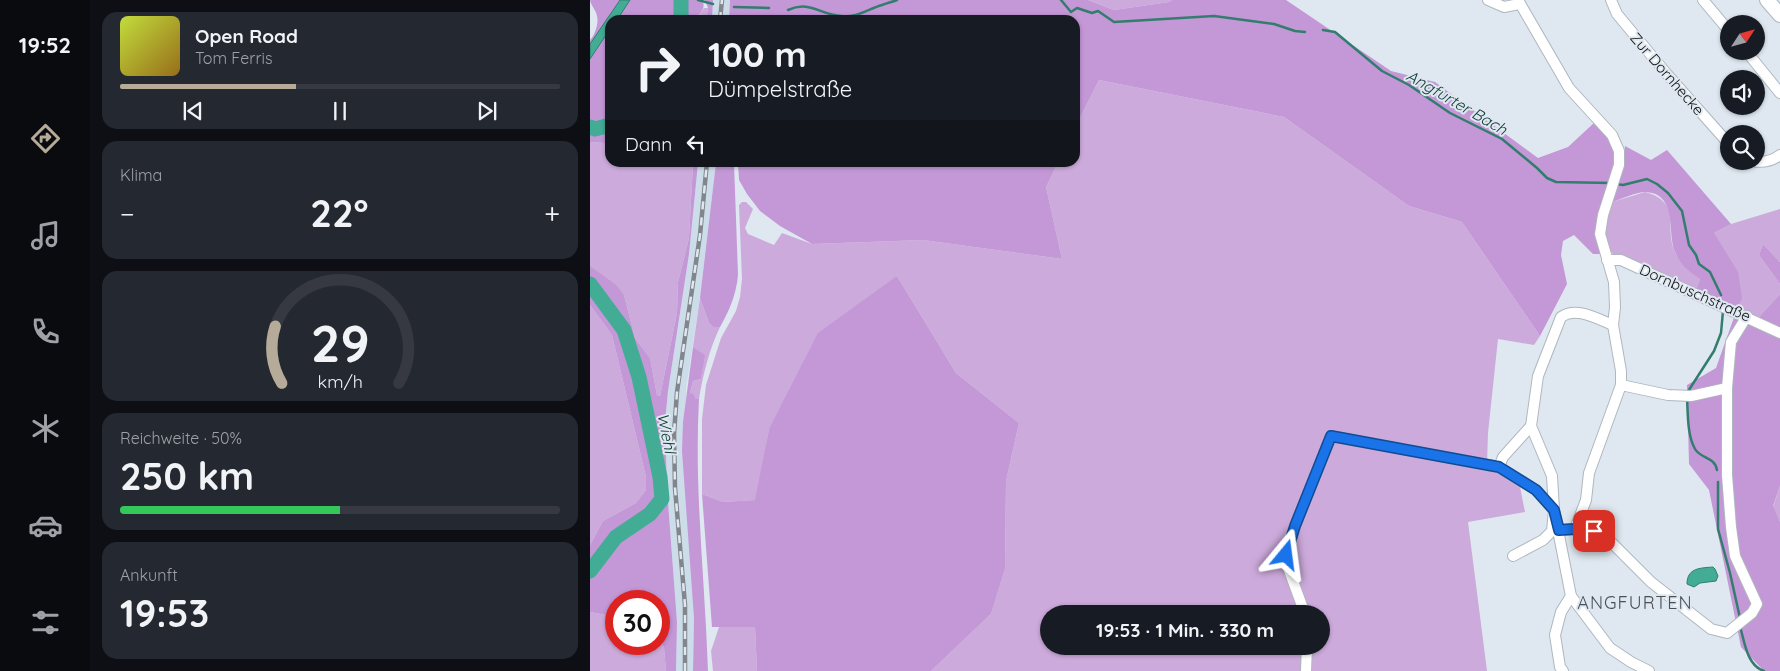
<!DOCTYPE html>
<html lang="de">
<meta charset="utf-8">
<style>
body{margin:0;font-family:Quicksand,sans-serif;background:#242831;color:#f1f3f6;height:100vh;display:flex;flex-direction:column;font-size:19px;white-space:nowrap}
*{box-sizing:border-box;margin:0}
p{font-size:16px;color:#9ea1a6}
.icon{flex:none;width:28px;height:28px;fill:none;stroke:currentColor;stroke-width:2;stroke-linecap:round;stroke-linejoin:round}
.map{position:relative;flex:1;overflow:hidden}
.sheet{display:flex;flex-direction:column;gap:12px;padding:12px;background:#0d0f14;width:500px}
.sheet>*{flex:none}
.hud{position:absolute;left:15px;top:15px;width:475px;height:152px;border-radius:15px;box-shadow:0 1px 4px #0004;background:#171b24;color:#f1f3f6;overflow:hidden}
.needle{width:32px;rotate:54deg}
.controls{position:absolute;left:1130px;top:15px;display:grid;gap:10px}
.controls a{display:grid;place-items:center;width:45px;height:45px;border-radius:50%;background:#171b24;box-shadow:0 1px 4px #0004;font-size:25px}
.speed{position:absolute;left:15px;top:590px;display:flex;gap:10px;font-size:25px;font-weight:700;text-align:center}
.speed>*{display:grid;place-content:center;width:65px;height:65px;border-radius:50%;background:#171b24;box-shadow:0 1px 4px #0004;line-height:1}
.speed .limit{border:8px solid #d22;background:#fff;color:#111}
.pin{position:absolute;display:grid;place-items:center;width:42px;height:42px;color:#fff;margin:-21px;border-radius:10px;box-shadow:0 2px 8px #0006}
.me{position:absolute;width:55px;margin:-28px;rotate:16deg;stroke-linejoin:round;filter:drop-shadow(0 0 4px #0008)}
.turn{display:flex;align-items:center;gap:18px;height:105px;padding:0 20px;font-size:22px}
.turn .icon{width:65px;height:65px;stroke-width:2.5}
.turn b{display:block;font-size:35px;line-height:42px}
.then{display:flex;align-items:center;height:48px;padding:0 20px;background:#0003;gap:10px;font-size:19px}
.big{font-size:38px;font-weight:800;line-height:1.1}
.sheet .widget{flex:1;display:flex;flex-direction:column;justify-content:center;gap:8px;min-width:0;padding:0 18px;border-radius:15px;background:#242831}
.sheet .dial{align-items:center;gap:0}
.dial svg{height:130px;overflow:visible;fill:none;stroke:#363941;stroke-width:7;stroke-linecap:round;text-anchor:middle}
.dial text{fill:#f1f3f6;stroke:none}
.song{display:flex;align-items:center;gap:15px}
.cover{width:60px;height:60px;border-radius:8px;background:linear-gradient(135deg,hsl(70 70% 55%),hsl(40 70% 35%))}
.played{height:5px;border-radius:2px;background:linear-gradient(90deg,#b6aa98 40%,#363941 40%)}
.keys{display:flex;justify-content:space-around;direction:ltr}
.heat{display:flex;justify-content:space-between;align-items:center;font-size:28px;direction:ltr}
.charge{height:8px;border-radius:4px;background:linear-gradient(90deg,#34c759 50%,#363941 0)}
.trip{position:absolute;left:450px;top:605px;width:290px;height:50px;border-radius:25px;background:#171b24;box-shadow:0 1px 4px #0004;font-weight:800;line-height:50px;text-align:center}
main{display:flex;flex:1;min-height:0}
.tab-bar{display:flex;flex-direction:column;width:90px;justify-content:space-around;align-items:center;background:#090b0e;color:#9ea1a6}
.tab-bar .icon{width:35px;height:35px}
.tab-bar .active{color:#b6aa98}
.tab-bar b{font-size:22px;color:#f1f3f6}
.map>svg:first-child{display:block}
.built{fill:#cddce9}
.green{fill:#ccaadb;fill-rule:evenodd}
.forest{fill:#c497d7}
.water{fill:#43ac95;stroke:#337d6e}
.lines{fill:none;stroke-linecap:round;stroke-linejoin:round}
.stream{stroke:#337d6e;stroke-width:2.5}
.river{stroke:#43ac95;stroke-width:15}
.minor-casing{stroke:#afb7bf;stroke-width:12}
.major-casing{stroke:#afb7bf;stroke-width:16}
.minor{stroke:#fff;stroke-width:10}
.major{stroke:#fff;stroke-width:14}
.rail-casing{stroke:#80868b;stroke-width:4.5}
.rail{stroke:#dfe8f0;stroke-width:2.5;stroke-dasharray:8;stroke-linecap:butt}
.route-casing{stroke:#114b97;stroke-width:12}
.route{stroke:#1a73e8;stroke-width:9}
.labels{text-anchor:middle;stroke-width:4;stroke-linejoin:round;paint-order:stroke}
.street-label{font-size:15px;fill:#0d1012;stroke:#dfe8f0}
.water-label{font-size:16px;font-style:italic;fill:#0d3c33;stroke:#dfe8f0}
.quarter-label{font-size:18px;letter-spacing:1px;fill:#495056;stroke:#dfe8f0}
</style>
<main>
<nav class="tab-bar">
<b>19:52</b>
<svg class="icon active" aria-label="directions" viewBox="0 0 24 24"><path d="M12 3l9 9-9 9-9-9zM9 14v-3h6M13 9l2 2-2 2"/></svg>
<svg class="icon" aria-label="music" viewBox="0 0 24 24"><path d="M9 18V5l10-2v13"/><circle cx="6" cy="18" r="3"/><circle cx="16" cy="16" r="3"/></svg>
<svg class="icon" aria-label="phone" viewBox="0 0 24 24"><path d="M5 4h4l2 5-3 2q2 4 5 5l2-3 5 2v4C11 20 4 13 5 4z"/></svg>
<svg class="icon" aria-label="climate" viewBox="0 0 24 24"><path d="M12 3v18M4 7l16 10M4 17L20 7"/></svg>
<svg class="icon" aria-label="car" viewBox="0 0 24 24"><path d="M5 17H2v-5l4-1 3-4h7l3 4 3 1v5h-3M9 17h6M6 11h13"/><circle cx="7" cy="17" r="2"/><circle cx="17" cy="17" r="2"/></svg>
<svg class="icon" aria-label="filters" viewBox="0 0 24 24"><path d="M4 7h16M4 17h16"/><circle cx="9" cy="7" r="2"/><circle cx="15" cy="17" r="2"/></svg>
</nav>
<section class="sheet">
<div class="widget">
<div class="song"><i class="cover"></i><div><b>Open Road</b><p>Tom Ferris</p></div></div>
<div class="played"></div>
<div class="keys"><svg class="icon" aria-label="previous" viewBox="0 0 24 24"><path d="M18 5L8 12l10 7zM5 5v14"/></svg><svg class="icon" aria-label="pause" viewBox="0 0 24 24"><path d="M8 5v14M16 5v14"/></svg><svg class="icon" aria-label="next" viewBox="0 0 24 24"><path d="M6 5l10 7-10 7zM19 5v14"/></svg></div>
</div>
<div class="widget"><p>Klima</p>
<div class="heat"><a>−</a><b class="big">22°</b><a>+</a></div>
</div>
<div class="widget dial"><svg viewBox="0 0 100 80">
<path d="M14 69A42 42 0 1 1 86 69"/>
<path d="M14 69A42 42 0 0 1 10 34" stroke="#b6aa98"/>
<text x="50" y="56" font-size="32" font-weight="700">29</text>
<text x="50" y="72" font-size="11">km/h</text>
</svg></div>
<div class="widget"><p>Reichweite · 50%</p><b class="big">250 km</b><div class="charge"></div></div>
<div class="widget"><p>Ankunft</p><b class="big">19:53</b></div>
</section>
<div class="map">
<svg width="1190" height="671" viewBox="0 0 1190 671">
<rect width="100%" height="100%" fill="#dfe8f0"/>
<g class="built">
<path d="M123,0H140L139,20H122Z"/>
<path d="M108,163H126L110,298L96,389L104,618L103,671H86L87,622L77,489L75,422L78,391L99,254Z"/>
</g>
<g class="green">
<path d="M498,0H582L579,2L524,10Z"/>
<path d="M114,8H118L116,20H106Z"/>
<path d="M509,80L694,117L819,206L872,222L950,336L944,345L908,339L898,433L897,464L930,487L935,512L878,522L897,671H341L401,614L415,569L416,481L429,423L366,373L307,276L179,429L166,500L133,502L112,494V419L116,385L131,338L146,311L150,297L152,279L149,205L152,202H156L163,209L155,228L158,234L184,245L192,233L222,244L333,240L472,259L456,187L468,163L485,162V128ZM459,614H731V646H459Z"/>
<path d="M20,141V162L103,163L99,238L88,282L87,313L70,396L67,395L60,358L45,338L34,295L0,266V142L15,143Z"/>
<path d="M1055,192C1091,202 1075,224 1084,250C1089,264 1099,271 1110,279L1106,290L1023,254C1008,236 1015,222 1022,202Z"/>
<path d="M1190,209V262L1173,244L1169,255L1190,284V294L1169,317L1147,309L1124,233L1141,224Z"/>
<path d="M110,298L119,323L123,327H130C119,350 113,375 109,399H106L100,393L103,381L111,379L114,355L103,347Z"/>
<path d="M0,305L22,335L56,477V490L46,503L13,521L0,545Z"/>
<path d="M1190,486V522L1183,507Z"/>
<path d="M0,612L26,617V644H69V636L74,648L76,671H0Z"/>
<path d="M129,627H165L167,671H123L121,651Z"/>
</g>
<g class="forest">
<path d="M0,0H112C117,9 109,13 106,20H20V141L15,143L0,142V40C5,35 9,23 7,16C6,10 1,6 0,0Z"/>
<path d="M115,0H123L122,20H116L118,8Z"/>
<path d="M140,0H498L524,10L579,2L582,0H696L801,71L845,82L948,158L978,147L1005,122L1021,137L1025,149V166L1018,183L1013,254H1003L984,235L973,241L971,255L977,284L950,336L872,222L819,206L694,117L509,80L485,128V20H139Z"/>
<path d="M1035,146L1061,160L1077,150L1141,224L1124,233L1148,272L1152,298L1147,309L1169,317L1190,294V486L1183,506L1190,522V671H1174L1151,647L1119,490L1099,464L1097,385L1126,368L1147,309L1106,290L1110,279C1098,271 1090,265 1085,252C1077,233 1088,193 1055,192C1047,192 1031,199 1022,202L1034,164Z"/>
<path d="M103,163H108L99,254L78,391L75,422L77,489L87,622L86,671H76L74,648L69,636V601H26V617L0,612V545L13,521L46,503L56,490V477L22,335L0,305V266L26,285L34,295L45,338L60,358L67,395L70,396L87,313L88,282L99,238Z"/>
<path d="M126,163H144L148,275C146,295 140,309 130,327H123L119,323L110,298Z"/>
<path d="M148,163H468L456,187L472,259L333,240L222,244L190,226L170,211L157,194L149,180Z"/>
<path d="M1173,244L1190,262V284L1169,255Z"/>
<path d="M307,276L366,373L429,423L416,481L415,569L401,614L341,671H167L165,627H122L112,494L133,502L165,500L179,429L228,333Z"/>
<path d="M103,347L115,355L111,379L103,381L100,393L103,394L106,399H109C104,490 115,580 118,671H103L104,618L92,451L93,422Z"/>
</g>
<g class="water">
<path d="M30,0H40L27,20H20V29L0,59V44Z"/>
<path d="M1123,567L1125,569L1128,576L1126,581L1110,583L1104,587L1097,584C1097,568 1110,568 1123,567Z"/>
</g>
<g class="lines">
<g class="stream">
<path d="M108,0L123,4"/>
<path d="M471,0L481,12L487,8L502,13L508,11L524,22L624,16L684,24L705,31L715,32"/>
<path d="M144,7L179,8"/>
<path d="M198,10C220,0 230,15 251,16C267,18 278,9 292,5C297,3 302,2 307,0"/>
<path d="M733,30L745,32L792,71L819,85L860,113L912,139L947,168L957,178L966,182L1021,183"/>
<path d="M1026,184L1033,185L1057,179L1067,184L1078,193L1092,211L1099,245L1106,255L1109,264L1120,272L1131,295"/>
<path d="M1097,393L1124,351L1131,333L1133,311"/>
<path d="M1097,398C1098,413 1097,435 1105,449C1111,459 1125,457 1127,470"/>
<path d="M1128,482V529L1140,573L1150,618"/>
<path d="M1151,630C1155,645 1158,666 1174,671"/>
</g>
<g class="river">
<path d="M91,0V20"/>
<path d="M0,127L5,129L20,125"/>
<path d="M0,284L34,330L49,377L70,477L72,499L60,514L26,537L0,571"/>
</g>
<defs>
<g id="minor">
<path d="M898,0L914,7L929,4"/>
<path d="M928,0L979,88L1022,135L1029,151V165L1013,215L1010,234L1024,282L1025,307L1023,325L1031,371V385L999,473L996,500L985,529"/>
<path d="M1021,0L1027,14L1076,73L1139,144"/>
<path d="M1113,0L1139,31"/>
<path d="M1156,51L1190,93"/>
<path d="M1162,161C1172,163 1182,161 1190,155"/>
<path d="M1017,260H1031L1190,333"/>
<path d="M1023,325C1007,319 987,306 971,317L948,376L941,426L962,476L964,510L981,596L1020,648L1041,662L1059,671"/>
<path d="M1031,385L1078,395L1101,396L1137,388"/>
<path d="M909,467L946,490L964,510L962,531L953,540L923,556"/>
<path d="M969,530L985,529L1004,531L1016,537L1061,582L1121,629L1137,633L1162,613L1167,604L1145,556L1141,527L1137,475V388L1141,342L1157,316"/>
<path d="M715,614L696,562V555L705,526L741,436L909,467L913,457L941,426"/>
<path d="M716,671L717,646"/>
<path d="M973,671L970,667L965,635L971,612L981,596"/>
</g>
<path id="major" d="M1177,0L1190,15"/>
</defs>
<use href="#minor" class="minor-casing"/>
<use href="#major" class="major-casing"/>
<use href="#minor" class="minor"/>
<use href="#major" class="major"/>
<defs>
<g id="rail">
<path d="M130,20L132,0"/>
<path d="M95,671V605L85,488L84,434L87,392L110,235L117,162"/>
</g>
</defs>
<use href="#rail" class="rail-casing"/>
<use href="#rail" class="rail"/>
</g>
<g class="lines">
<defs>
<path id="route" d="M696,555L705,526L741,436L909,467L946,490L964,510L969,530L985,529L1004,531"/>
</defs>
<use href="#route" class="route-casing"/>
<use href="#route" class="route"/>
</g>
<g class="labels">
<g class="street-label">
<text transform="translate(1077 74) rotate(49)" y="5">Zur Dornhecke</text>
<text transform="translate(1105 293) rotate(24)" y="5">Dornbuschstraße</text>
</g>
<g class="water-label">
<text transform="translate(867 102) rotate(30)" y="6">Angfurter Bach</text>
<text transform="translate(77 433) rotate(79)" y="6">Wiehl</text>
</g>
<g class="quarter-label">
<text x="1045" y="609">ANGFURTEN</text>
</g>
</g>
</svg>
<div class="controls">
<a><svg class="needle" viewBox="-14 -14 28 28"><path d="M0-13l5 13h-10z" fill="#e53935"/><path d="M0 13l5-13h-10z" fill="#9ea1a6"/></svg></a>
<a><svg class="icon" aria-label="sound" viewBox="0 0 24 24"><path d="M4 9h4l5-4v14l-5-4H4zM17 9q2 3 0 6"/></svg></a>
<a><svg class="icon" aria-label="search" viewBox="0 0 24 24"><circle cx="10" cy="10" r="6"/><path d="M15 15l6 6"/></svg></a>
</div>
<div class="speed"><div class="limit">30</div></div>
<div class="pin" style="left:1004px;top:531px;background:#d93025"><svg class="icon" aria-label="arrive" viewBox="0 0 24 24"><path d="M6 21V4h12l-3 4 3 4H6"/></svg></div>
<svg class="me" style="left:696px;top:555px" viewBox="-20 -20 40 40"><path d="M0-17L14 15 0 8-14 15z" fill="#1a73e8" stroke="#fff" stroke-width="4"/></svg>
<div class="trip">19:53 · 1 Min. · 330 m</div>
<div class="hud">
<div class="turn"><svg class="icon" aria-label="right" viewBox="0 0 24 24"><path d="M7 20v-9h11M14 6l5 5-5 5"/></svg><div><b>100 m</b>Dümpelstraße</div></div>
<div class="then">Dann<svg class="icon" aria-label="left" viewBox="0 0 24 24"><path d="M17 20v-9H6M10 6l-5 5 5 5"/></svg></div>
</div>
</div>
</main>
